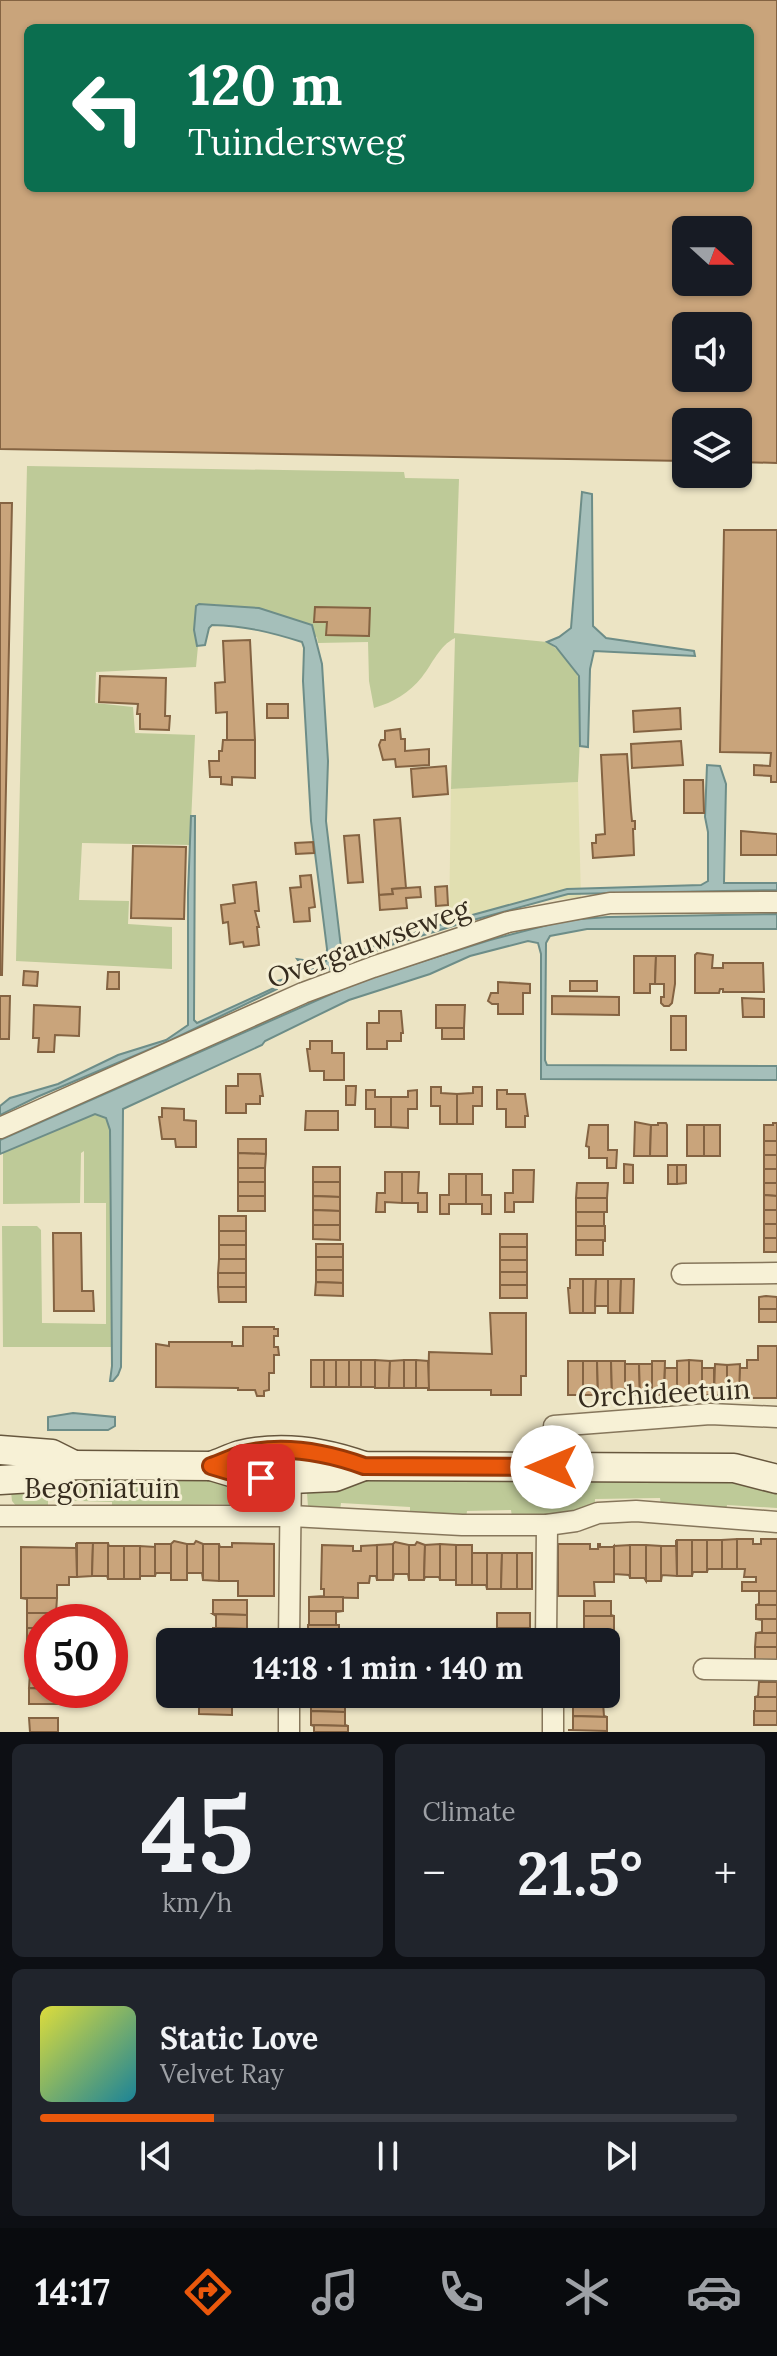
<!DOCTYPE html>
<meta charset="utf-8">
<style>
body{margin:0;font-family:Lora,serif;background:#20242c;color:#f1f3f6;height:100vh;display:flex;flex-direction:column;font-size:30px;white-space:nowrap}
*{box-sizing:border-box;margin:0}
p{font-size:26px;color:#9ea1a6}
.icon{flex:none;width:44px;height:44px;fill:none;stroke:currentColor;stroke-width:2;stroke-linecap:round;stroke-linejoin:round}
.map{position:relative;height:1732px;overflow:hidden}
.panel{display:flex;flex-direction:column;gap:12px;padding:12px;background:#0d0f14;flex:1}
.panel>*{flex:none}
.banner{position:absolute;left:24px;top:24px;width:730px;height:168px;border-radius:12px;box-shadow:0 2px 6px #0004;background:#0b6e4f;color:#fff;overflow:hidden}
.needle{width:52px;rotate:111deg}
.controls{position:absolute;left:672px;top:216px;display:grid;gap:16px}
.controls a{display:grid;place-items:center;width:80px;height:80px;border-radius:12px;background:#171b24;box-shadow:0 2px 6px #0004;font-size:40px}
.speed{position:absolute;left:24px;top:1604px;display:flex;gap:16px;font-size:40px;font-weight:700;text-align:center}
.speed>*{display:grid;place-content:center;width:104px;height:104px;border-radius:50%;background:#171b24;box-shadow:0 2px 6px #0004;line-height:1}
.speed .limit{border:12px solid #d22;background:#fff;color:#111}
.pin{position:absolute;display:grid;place-items:center;width:68px;height:68px;color:#fff;margin:-34px;border-radius:16px;box-shadow:0 4px 12px #0006}
.me{position:absolute;width:88px;margin:-44px;rotate:270deg;stroke-linejoin:round;filter:drop-shadow(0 0 6px #0008)}
.turn{display:flex;align-items:center;gap:28px;height:168px;padding:0 32px;font-size:36px}
.turn .icon{width:104px;height:104px;stroke-width:2.5}
.turn b{display:block;font-size:56px;line-height:68px}
.big{font-size:60px;font-weight:800;line-height:1.1}
.panel .widget{flex:1;display:flex;flex-direction:column;justify-content:center;gap:12px;min-width:0;padding:0 28px;border-radius:12px;background:#20242c}
.panel .dial{align-items:center;gap:0}
.dial b{font-size:104px;line-height:1}
.song{display:flex;align-items:center;gap:24px}
.cover{width:96px;height:96px;border-radius:12px;background:linear-gradient(135deg,hsl(60 70% 55%),hsl(190 70% 35%))}
.played{height:8px;border-radius:4px;background:linear-gradient(90deg,#ea580c 25%,#363941 25%)}
.keys{display:flex;justify-content:space-around;direction:ltr}
.heat{display:flex;justify-content:space-between;align-items:center;font-size:44px;direction:ltr}
.panel .tiles{flex:1;display:grid;gap:12px;grid-template-columns:1fr 1fr}
.widget:last-child{grid-column:span 2}
.trip{position:absolute;left:156px;top:1628px;width:464px;height:80px;border-radius:12px;background:#171b24;box-shadow:0 2px 6px #0004;font-weight:800;line-height:80px;text-align:center}
.tabs{display:flex;height:128px;justify-content:space-around;align-items:center;background:#090b0e;color:#9ea1a6}
.tabs .icon{width:56px;height:56px}
.tabs .selected{color:#ea580c}
.tabs b{font-size:36px;color:#f1f3f6}
.map>svg:first-child{display:block}
.farmland{fill:#e1dfb1}
.green{fill:#beca98}
.water{fill:#a5bfba;stroke:#6d8d88;stroke-width:2}
.building{fill:#c9a47b;stroke:#846342;stroke-width:2;fill-rule:evenodd}
.lines{fill:none;stroke-linecap:round;stroke-linejoin:round}
.street-casing{stroke:#86765b;stroke-width:23}
.secondary-casing{stroke:#67573e;stroke-width:31}
.street{stroke:#f7f1d6;stroke-width:20}
.secondary{stroke:#f7f1d6;stroke-width:28}
.route-casing{stroke:#983908;stroke-width:20}
.route{stroke:#ea580c;stroke-width:14}
.labels{text-anchor:middle;stroke-width:6;stroke-linejoin:round;paint-order:stroke}
.street-label{font-size:28px;fill:#362c1e;stroke:#f4eed3}
</style>
<div class="map">
<svg width="777" height="1732" viewBox="0 0 777 1732">
<rect width="100%" height="100%" fill="#ece4c4"/>
<path class="farmland" d="M578,782L581,898L540,900L449,923L451,789Z"/>
<g class="green">
<path d="M27,466L404,472L405,478L459,479L454,633L547,642C558,649 571,662 577,674C583,687 579,764 578,782L451,789L455,638C439,646 433,663 422,677C409,693 394,702 374,708L369,681L368,642L318,643L317,637L215,604H199L195,640L198,646L196,667L96,672L95,703L133,707L135,733L195,735L190,845L82,843L79,900L129,901L128,924L172,927V969L16,961Z"/>
<path d="M96,1114L106,1118L110,1130L111,1347H3L2,1226H37L41,1230L42,1323L106,1324V1203H84V1151L81,1153L80,1203L3,1204V1153Z"/>
<path d="M76,1477H208L270,1489L276,1493L277,1503L274,1508L248,1511L247,1504L185,1505L184,1513L112,1511V1502L48,1500V1509L17,1507L12,1501L11,1492Z"/>
<path d="M576,1478L736,1479L777,1488V1508L727,1505L726,1512L661,1506L660,1498L595,1499V1507L564,1516L512,1517L511,1510L467,1511L466,1518L410,1516V1507L341,1503L340,1511L308,1507L307,1493L310,1491L360,1480Z"/>
</g>
<g class="water">
<path d="M582,492L592,494L593,626L606,638L694,651L695,656L594,651L590,669L588,747L580,746L579,676L556,647L547,642L559,637L571,628Z"/>
<path d="M199,604L259,608L312,625L322,664L328,761L326,821L342,956L465,917L567,889L701,885L708,881V832L705,817L707,765L720,766L726,784L724,883H777V890L568,894L466,922L388,946L323,972C310,973 304,970 297,959L303,960L310,968H316L326,961L327,949L311,821L303,681L304,648L302,642C270,632 246,626 212,625L209,628L205,645L197,646L194,630L196,606Z"/>
<path d="M191,816H195L194,1020L197,1023L274,988L277,981L281,980L277,989L167,1042L37,1097L0,1115V1106L10,1098L58,1084L118,1055L166,1040L188,1025V893Z"/>
<path d="M777,914V929H587L550,936L546,943L545,1060L547,1065L777,1066V1080L541,1079V954L538,943L528,941L470,956L430,974L349,1000L265,1041L262,1045L123,1109L121,1367L118,1375L113,1381H110L112,1366L110,1130L106,1118L95,1114L0,1154V1140L363,980L490,940L567,920L608,917Z"/>
<path d="M73,1413L115,1417V1426L108,1430H48V1417Z"/>
</g>
<g class="building">
<path d="M0,0H777V463L738,462V422H686V461L0,449ZM28,28H750V188H28ZM686,230H738V282H686ZM686,326H738V378H686Z"/>
<path d="M0,503H12L2,975H0Z"/>
<path d="M724,530H777V782H771V776L754,775V765L770,766L771,753L720,752Z"/>
<path d="M315,607L370,608L369,636L326,635L327,622H314Z"/>
<path d="M250,640L255,740H227V712L216,713L215,683L225,682L223,641Z"/>
<path d="M100,676L166,678L165,716H170L169,730L140,729V714H137L138,704L99,702Z"/>
<rect x="267" y="704" width="21" height="14"/>
<path d="M680,708L681,729L634,732L633,711Z"/>
<path d="M400,729L401,739H405V751L429,749V765L396,767L395,759L383,760L379,745L381,740H385V731Z"/>
<path d="M223,740H255V778L232,777V785L221,784V777H210L209,761H219V751H222Z"/>
<path d="M681,741L683,765L632,768L631,744Z"/>
<path d="M627,754L631,811L632,821H635V829H633L634,855L593,858L592,843H596V835L605,834L601,755Z"/>
<path d="M446,766L448,794L413,797L411,769Z"/>
<path d="M684,780H703L704,813H684Z"/>
<path d="M400,818L406,888L392,889L393,894L379,895L374,820Z"/>
<path d="M741,831L777,834V855H741Z"/>
<path d="M359,835L363,882L348,883L344,836Z"/>
<path d="M313,842L314,853L296,854L295,843Z"/>
<path d="M133,846L186,847L184,919L131,918Z"/>
<path d="M311,875L315,907L309,908L310,921L294,922L290,888L301,887L300,876Z"/>
<path d="M256,882L259,911H255L259,927H257L259,945L244,947L243,942L230,944L228,922L223,923L221,905L235,903L233,885Z"/>
<path d="M447,886L448,905L436,906L435,887Z"/>
<path d="M420,887L421,897L406,898L407,908L380,910L379,895L393,894L392,889Z"/>
<path d="M697,953L713,955L712,968H723V963H763L764,992H723V989H720L719,993H695V955Z"/>
<path d="M634,956H656L655,984H650V993H634Z"/>
<path d="M656,956H675V984L672,1003L669,1006H664L661,1003V997H664V984H655Z"/>
<path d="M24,971L38,972L37,986L23,985Z"/>
<path d="M108,972H119V989H107Z"/>
<rect x="570" y="981" width="27" height="10"/>
<path d="M498,982L530,984V993H523V1014H498V1004H492L488,1001L491,993H498Z"/>
<path d="M0,996H10L9,1039H0Z"/>
<path d="M552,996L619,997V1015L552,1014Z"/>
<path d="M742,998L764,999V1017H743Z"/>
<path d="M34,1005L80,1007L79,1036L55,1035L54,1052H38L39,1038H33Z"/>
<path d="M436,1005H465L464,1028H436Z"/>
<path d="M379,1011H401L403,1033H401V1041H387V1049H367V1023H379Z"/>
<rect x="671" y="1016" width="15" height="34"/>
<rect x="442" y="1028" width="22" height="11"/>
<path d="M310,1041H332V1053H344V1080H324V1071H310L307,1049H310Z"/>
<path d="M238,1074H260L263,1096H260V1104H246V1113H226V1086H238Z"/>
<path d="M346,1086H356L355,1105H346Z"/>
<path d="M431,1087H441V1093L457,1094V1124H440V1106H431Z"/>
<path d="M473,1087H482V1106H473V1124H457V1094L473,1093Z"/>
<path d="M366,1090H375V1097H391V1127H375V1109H366Z"/>
<path d="M417,1090V1109H408V1128L391,1127V1097H408V1091Z"/>
<path d="M497,1090H507V1094H525L528,1116H525V1127H506V1109H497Z"/>
<path d="M162,1108L184,1109V1120L196,1121V1147H176L175,1139H162L159,1117H162Z"/>
<path d="M306,1111H338V1130H305Z"/>
<path d="M635,1122L651,1125L650,1156H634Z"/>
<path d="M658,1123H666L667,1125V1156H650L651,1125H658Z"/>
<path d="M773,1123H777V1141H764V1125H773Z"/>
<path d="M589,1125H608V1150H617L616,1168H607V1158H589V1147L586,1146Z"/>
<rect x="687" y="1125" width="17" height="31"/>
<rect x="704" y="1125" width="16" height="31"/>
<path d="M238,1139H266V1154L238,1153Z"/>
<rect x="764" y="1141" width="13" height="14"/>
<path d="M238,1153L266,1154L265,1168H238Z"/>
<rect x="764" y="1155" width="13" height="14"/>
<path d="M624,1164L633,1165V1183H624Z"/>
<rect x="668" y="1165" width="9" height="19"/>
<path d="M677,1165H686V1183L677,1184Z"/>
<rect x="313" y="1167" width="27" height="15"/>
<rect x="238" y="1168" width="27" height="14"/>
<rect x="764" y="1169" width="13" height="14"/>
<path d="M513,1170H534L533,1202H514V1212H505V1193H513Z"/>
<path d="M385,1172H402V1203L385,1202V1212H376L377,1193H385Z"/>
<path d="M402,1172H419L418,1193H427V1212H418V1203H402Z"/>
<path d="M449,1174H466V1204H449V1214H440V1195H449Z"/>
<path d="M466,1174H482V1195H491V1214H482V1204H466Z"/>
<rect x="238" y="1182" width="27" height="14"/>
<path d="M313,1182H340V1197L313,1196Z"/>
<path d="M577,1183H608L607,1198H576Z"/>
<path d="M764,1183H777V1196L764,1195Z"/>
<path d="M764,1195L777,1196V1210H764Z"/>
<rect x="238" y="1196" width="27" height="15"/>
<path d="M313,1196L340,1197V1211L313,1210Z"/>
<rect x="576" y="1198" width="31" height="14"/>
<path d="M313,1210L340,1211V1225H313Z"/>
<rect x="764" y="1210" width="13" height="14"/>
<rect x="576" y="1212" width="28" height="14"/>
<rect x="219" y="1216" width="27" height="15"/>
<rect x="764" y="1224" width="13" height="14"/>
<path d="M313,1225H340V1240L313,1239Z"/>
<path d="M576,1226H605V1241L576,1240Z"/>
<rect x="219" y="1231" width="27" height="14"/>
<path d="M53,1233H81L82,1291H93L94,1311H54Z"/>
<rect x="500" y="1234" width="27" height="13"/>
<rect x="764" y="1238" width="13" height="14"/>
<rect x="576" y="1240" width="27" height="15"/>
<rect x="316" y="1244" width="27" height="13"/>
<rect x="219" y="1245" width="27" height="14"/>
<rect x="500" y="1247" width="27" height="13"/>
<rect x="316" y="1257" width="27" height="13"/>
<path d="M219,1259H246V1273H218Z"/>
<rect x="500" y="1260" width="27" height="12"/>
<path d="M316,1270H343V1283L316,1282Z"/>
<rect x="500" y="1272" width="27" height="13"/>
<rect x="218" y="1273" width="28" height="14"/>
<path d="M570,1279H583V1313H570L568,1288H570Z"/>
<path d="M583,1279H596L595,1313H583Z"/>
<path d="M596,1279H608V1306H595Z"/>
<path d="M608,1279H621L620,1313H608Z"/>
<path d="M621,1279H634L633,1313H620Z"/>
<path d="M316,1282L343,1283V1296L315,1295Z"/>
<rect x="500" y="1285" width="27" height="13"/>
<path d="M218,1287H246V1302H219Z"/>
<path d="M766,1296L777,1297V1309H759V1297Z"/>
<rect x="759" y="1309" width="18" height="13"/>
<path d="M490,1313H526V1376H521V1395H491V1390H428L429,1352L492,1354Z"/>
<path d="M243,1327H274V1329H278V1336H274V1347H278L279,1355H274V1373H269V1390L264,1391V1396H257L255,1390H238V1388L156,1387V1344L169,1346V1342H232V1346H243Z"/>
<path d="M758,1346H777V1398H738L740,1366V1368H747V1360H758Z"/>
<rect x="311" y="1360" width="13" height="27"/>
<rect x="324" y="1360" width="12" height="27"/>
<rect x="336" y="1360" width="13" height="27"/>
<rect x="349" y="1360" width="12" height="27"/>
<rect x="361" y="1360" width="14" height="27"/>
<path d="M375,1360L390,1361L389,1388H375Z"/>
<rect x="404" y="1360" width="12" height="28"/>
<path d="M404,1360V1388H389L390,1361Z"/>
<path d="M416,1360L428,1361L429,1388H416Z"/>
<path d="M689,1360L702,1361V1395H689Z"/>
<path d="M689,1360V1395H677V1361Z"/>
<rect x="568" y="1361" width="15" height="34"/>
<path d="M583,1361H597L598,1395H583Z"/>
<path d="M597,1361H611L612,1394H598Z"/>
<path d="M611,1361H625V1394H612Z"/>
<path d="M652,1361H665L664,1395H652Z"/>
<path d="M625,1364H639L640,1395L625,1394Z"/>
<path d="M639,1364H652V1395H640Z"/>
<path d="M715,1364L727,1365V1395H714Z"/>
<path d="M740,1364L739,1396L727,1395V1365Z"/>
<path d="M665,1368H677V1395H664Z"/>
<rect x="702" y="1368" width="12" height="27"/>
<path d="M737,1539V1569H722V1540Z"/>
<path d="M737,1539H753V1544H761V1539H777V1591H742V1582H756V1577H744L745,1569H737Z"/>
<path d="M676,1540L677,1576L662,1575L661,1581V1546H676Z"/>
<rect x="677" y="1540" width="15" height="36"/>
<path d="M692,1540H707V1572H693L692,1576Z"/>
<path d="M707,1540H722V1569H708L707,1572Z"/>
<path d="M174,1541L187,1544V1580H171V1544Z"/>
<path d="M196,1541L203,1544V1580L202,1573H187V1544H194Z"/>
<path d="M395,1542L409,1545V1580L408,1574H394L393,1580V1544Z"/>
<path d="M417,1542L425,1545L424,1580H409V1545H415Z"/>
<path d="M76,1543L77,1577H69V1585H57V1598H21V1547L76,1548Z"/>
<path d="M77,1543H93L92,1576L77,1577Z"/>
<path d="M93,1543H108V1579L107,1576H92Z"/>
<path d="M108,1543L109,1546H124V1579H108Z"/>
<path d="M232,1543L274,1544V1596H238V1581H219V1544L220,1547H232Z"/>
<path d="M155,1544V1576H140V1579V1546L155,1547Z"/>
<path d="M155,1544H171V1573H156L155,1576Z"/>
<path d="M203,1544H219V1581L203,1580Z"/>
<path d="M393,1544V1580H377V1545Z"/>
<path d="M440,1544V1580L439,1577H425L424,1580L425,1545Z"/>
<path d="M440,1544L456,1545V1580H440Z"/>
<path d="M558,1544H590V1549H598V1544H600V1547H613L614,1546V1582H594L595,1596H558Z"/>
<path d="M322,1545L353,1546V1551H361V1546L377,1545V1580L376,1576H370L369,1583H358V1598L309,1597L324,1596V1589H321Z"/>
<rect x="456" y="1545" width="16" height="40"/>
<path d="M472,1545V1553H487V1589L486,1585H472Z"/>
<path d="M630,1545H646V1581L644,1578H630Z"/>
<path d="M630,1545V1578L629,1575L614,1574V1582V1546Z"/>
<path d="M646,1545L661,1546V1581H646Z"/>
<rect x="124" y="1546" width="16" height="33"/>
<path d="M487,1553H502L501,1589H487Z"/>
<path d="M502,1553H517V1589H501Z"/>
<rect x="517" y="1553" width="15" height="36"/>
<path d="M756,1591H777V1605H756L759,1604V1591Z"/>
<rect x="309" y="1597" width="34" height="14"/>
<path d="M21,1598H57L56,1613H27V1599Z"/>
<path d="M213,1600H247V1615L213,1614Z"/>
<path d="M584,1601H611V1615L614,1616H584Z"/>
<rect x="756" y="1605" width="21" height="14"/>
<path d="M309,1611H343L336,1612V1625H339H309Z"/>
<path d="M27,1613H59V1622H42V1628H27Z"/>
<rect x="497" y="1613" width="33" height="15"/>
<path d="M213,1614L247,1615V1629L213,1628H216V1616Z"/>
<rect x="584" y="1616" width="30" height="14"/>
<path d="M756,1619H777V1633H756L762,1632V1620Z"/>
<path d="M308,1625H339V1639L343,1640L308,1639Z"/>
<rect x="27" y="1628" width="15" height="15"/>
<path d="M213,1628L247,1629V1642H213Z"/>
<path d="M497,1628H530L531,1642H497Z"/>
<path d="M584,1630H614V1644H606V1642H584Z"/>
<path d="M756,1633H777V1647H755Z"/>
<rect x="27" y="1643" width="15" height="15"/>
<rect x="755" y="1647" width="22" height="15"/>
<path d="M27,1658H42V1673H30V1659Z"/>
<path d="M30,1673H42V1688H29Z"/>
<path d="M759,1682H777V1697H755L758,1696Z"/>
<path d="M29,1688L66,1690L65,1704H29Z"/>
<path d="M199,1694H233L232,1699H199Z"/>
<rect x="481" y="1694" width="34" height="6"/>
<rect x="573" y="1694" width="30" height="8"/>
<path d="M311,1697H345V1712L311,1711Z"/>
<rect x="755" y="1697" width="22" height="14"/>
<path d="M199,1699H232V1715L199,1714Z"/>
<path d="M573,1702H603L604,1716L607,1717L573,1716Z"/>
<path d="M311,1711L345,1712V1725L348,1726L311,1725Z"/>
<rect x="754" y="1711" width="23" height="14"/>
<path d="M573,1716L607,1717V1731L568,1730H573Z"/>
<path d="M29,1718H58V1732H30Z"/>
<path d="M311,1725L348,1726V1732H314V1726Z"/>
</g>
<g class="lines">
<defs>
<g id="street">
<path d="M0,1128L303,993L373,967L508,922L610,903L777,902"/>
<path d="M682,1274L777,1273"/>
<path d="M554,1426L710,1414L777,1417"/>
<path d="M0,1516H291L462,1525H547L576,1521L598,1513L636,1511L777,1522"/>
<path d="M289,1642L291,1466"/>
<path d="M546,1642L547,1525"/>
<path d="M704,1669L777,1670"/>
<path d="M553,1694V1732"/>
<path d="M289,1732V1694"/>
</g>
<g id="secondary">
<path d="M0,1450L52,1454L74,1465"/>
<path d="M211,1466C221,1463 230,1458 240,1455C281,1445 325,1452 364,1466L734,1468L777,1479"/>
<path d="M0,1480L33,1478L74,1465L211,1466L241,1475L291,1479L335,1477L364,1466"/>
</g>
</defs>
<use href="#street" class="street-casing"/>
<use href="#secondary" class="secondary-casing"/>
<use href="#street" class="street"/>
<use href="#secondary" class="secondary"/>
</g>
<g class="lines">
<defs>
<path id="route" d="M261,1478L241,1475L211,1466C221,1463 230,1458 240,1455C281,1444 325,1452 364,1466L552,1467"/>
</defs>
<use href="#route" class="route-casing"/>
<use href="#route" class="route"/>
</g>
<g class="labels">
<g class="street-label">
<text transform="translate(368 943) rotate(-20)" y="10">Overgauwseweg</text>
<text transform="translate(664 1393) rotate(-3)" y="10">Orchideetuin</text>
<text x="102" y="1498">Begoniatuin</text>
</g>
</g>
</svg>
<div class="controls">
<a><svg class="needle" viewBox="-14 -14 28 28"><path d="M0-13l5 13h-10z" fill="#e53935"/><path d="M0 13l5-13h-10z" fill="#9ea1a6"/></svg></a>
<a><svg class="icon" aria-label="sound" viewBox="0 0 24 24"><path d="M4 9h4l5-4v14l-5-4H4zM17 9q2 3 0 6"/></svg></a>
<a><svg class="icon" aria-label="layers" viewBox="0 0 24 24"><path d="M12 4l9 5-9 5-9-5zM3 14l9 5 9-5"/></svg></a>
</div>
<div class="speed"><div class="limit">50</div></div>
<div class="pin" style="left:261px;top:1478px;background:#d93025"><svg class="icon" aria-label="arrive" viewBox="0 0 24 24"><path d="M6 21V4h12l-3 4 3 4H6"/></svg></div>
<svg class="me" style="left:552px;top:1467px" viewBox="-20 -20 40 40"><circle r="19" fill="#fff"/><path d="M0-13L10 11 0 6-10 11z" fill="#ea580c"/></svg>
<div class="trip">14:18 · 1 min · 140 m</div>
<div class="banner">
<div class="turn"><svg class="icon" aria-label="left" viewBox="0 0 24 24"><path d="M17 20v-9H6M10 6l-5 5 5 5"/></svg><div><b>120 m</b>Tuindersweg</div></div>
</div>
</div>
<section class="panel">
<div class="tiles">
<div class="widget dial"><b>45</b><p>km/h</p></div>
<div class="widget"><p>Climate</p>
<div class="heat"><a>−</a><b class="big">21.5°</b><a>+</a></div>
</div>
<div class="widget">
<div class="song"><i class="cover"></i><div><b>Static Love</b><p>Velvet Ray</p></div></div>
<div class="played"></div>
<div class="keys"><svg class="icon" aria-label="previous" viewBox="0 0 24 24"><path d="M18 5L8 12l10 7zM5 5v14"/></svg><svg class="icon" aria-label="pause" viewBox="0 0 24 24"><path d="M8 5v14M16 5v14"/></svg><svg class="icon" aria-label="next" viewBox="0 0 24 24"><path d="M6 5l10 7-10 7zM19 5v14"/></svg></div>
</div>
</div>
</section>
<nav class="tabs">
<b>14:17</b>
<svg class="icon selected" aria-label="directions" viewBox="0 0 24 24"><path d="M12 3l9 9-9 9-9-9zM9 14v-3h6M13 9l2 2-2 2"/></svg>
<svg class="icon" aria-label="music" viewBox="0 0 24 24"><path d="M9 18V5l10-2v13"/><circle cx="6" cy="18" r="3"/><circle cx="16" cy="16" r="3"/></svg>
<svg class="icon" aria-label="phone" viewBox="0 0 24 24"><path d="M5 4h4l2 5-3 2q2 4 5 5l2-3 5 2v4C11 20 4 13 5 4z"/></svg>
<svg class="icon" aria-label="climate" viewBox="0 0 24 24"><path d="M12 3v18M4 7l16 10M4 17L20 7"/></svg>
<svg class="icon" aria-label="car" viewBox="0 0 24 24"><path d="M5 17H2v-5l4-1 3-4h7l3 4 3 1v5h-3M9 17h6M6 11h13"/><circle cx="7" cy="17" r="2"/><circle cx="17" cy="17" r="2"/></svg>
</nav>
